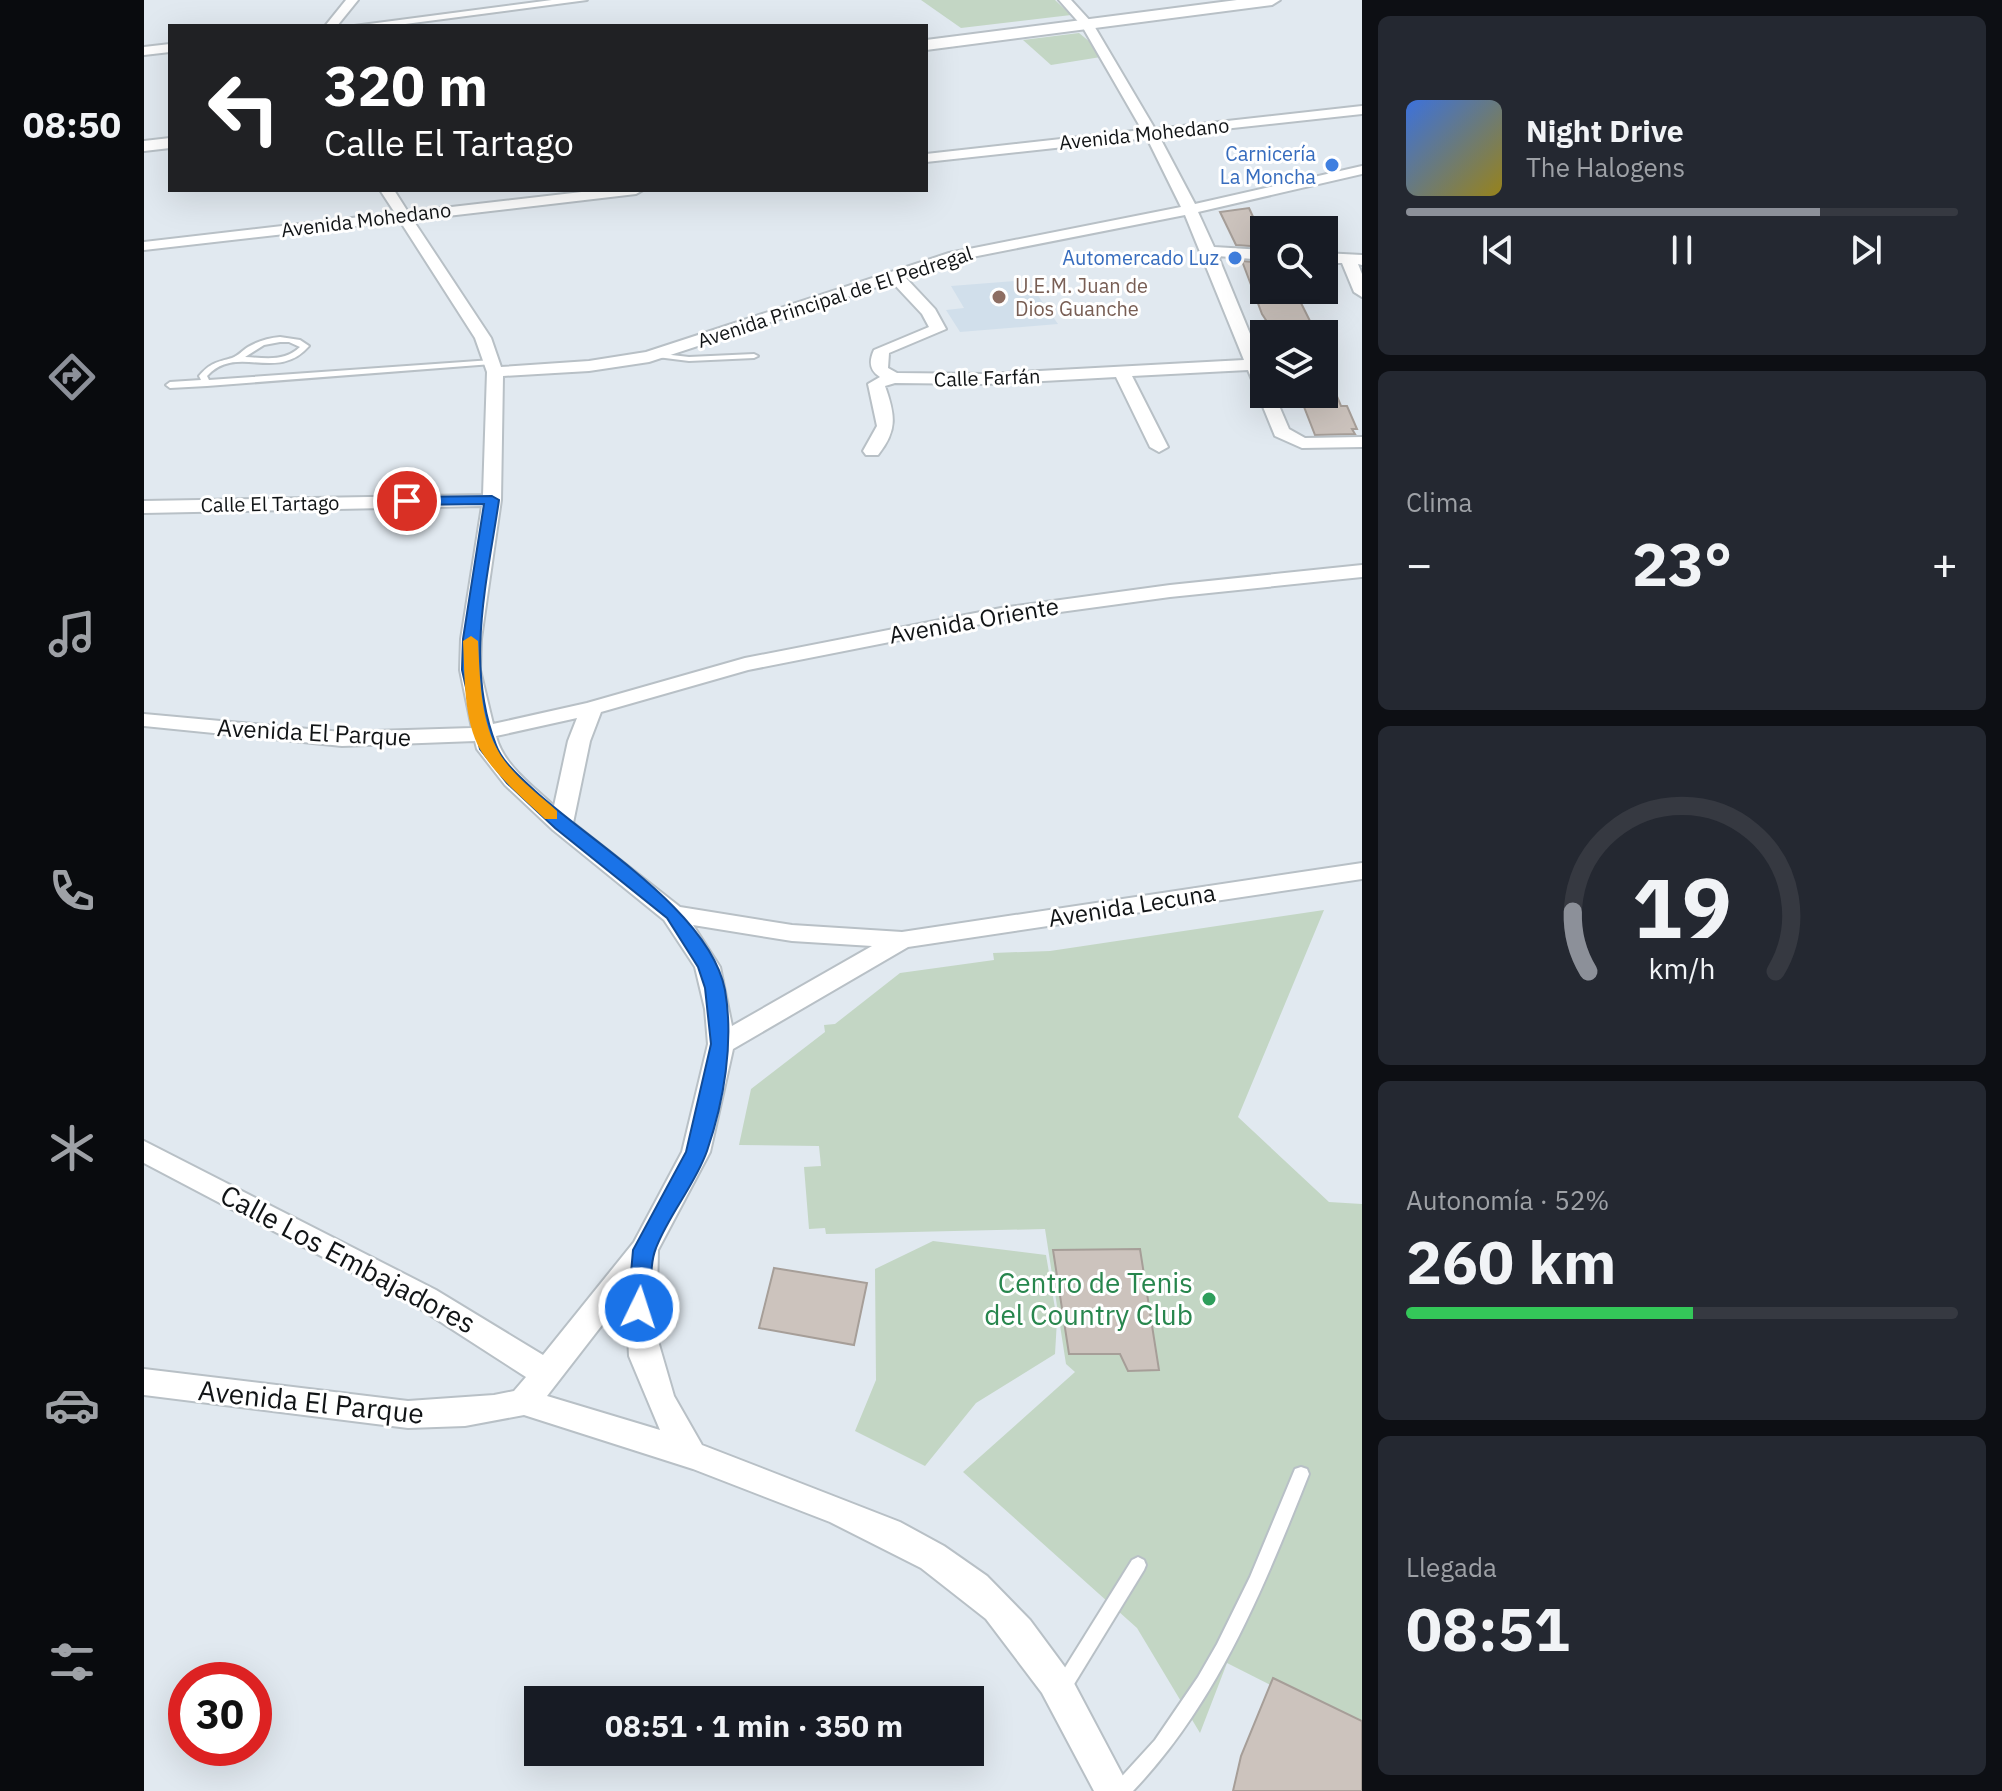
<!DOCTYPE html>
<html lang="es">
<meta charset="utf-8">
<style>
body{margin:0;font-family:"IBM Plex Sans",sans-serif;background:#242831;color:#f1f3f6;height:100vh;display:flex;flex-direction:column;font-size:30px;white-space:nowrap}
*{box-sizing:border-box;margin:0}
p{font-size:26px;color:#9ea1a6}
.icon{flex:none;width:44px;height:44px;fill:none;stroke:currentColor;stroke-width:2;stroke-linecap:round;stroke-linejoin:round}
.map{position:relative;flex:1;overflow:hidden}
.sheet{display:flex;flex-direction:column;gap:16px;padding:16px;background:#0d0f14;width:640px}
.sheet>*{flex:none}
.guide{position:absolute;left:24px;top:24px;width:760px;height:168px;border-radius:0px;box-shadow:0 8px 32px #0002;background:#202124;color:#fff;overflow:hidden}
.tools{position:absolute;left:1106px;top:216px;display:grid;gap:16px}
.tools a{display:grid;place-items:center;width:88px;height:88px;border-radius:0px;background:#171b24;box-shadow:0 8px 32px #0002;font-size:40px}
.speed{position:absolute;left:24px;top:1662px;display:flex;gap:16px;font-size:40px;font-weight:700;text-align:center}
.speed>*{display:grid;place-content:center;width:104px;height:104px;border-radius:50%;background:#171b24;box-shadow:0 8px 32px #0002;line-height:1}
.speed .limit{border:12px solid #d22;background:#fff;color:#111}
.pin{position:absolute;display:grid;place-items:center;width:68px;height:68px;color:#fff;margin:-34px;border:4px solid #fff;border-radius:50%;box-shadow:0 2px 8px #0007}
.me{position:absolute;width:88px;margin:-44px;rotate:4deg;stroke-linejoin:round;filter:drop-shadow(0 0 6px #0008)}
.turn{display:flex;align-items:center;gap:28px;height:168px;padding:0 24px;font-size:36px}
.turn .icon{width:104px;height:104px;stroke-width:2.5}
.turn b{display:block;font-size:56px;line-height:68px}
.big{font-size:60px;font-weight:700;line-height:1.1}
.sheet .card{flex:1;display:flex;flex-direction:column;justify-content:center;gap:12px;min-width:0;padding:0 28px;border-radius:12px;background:#242831}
.sheet .dial{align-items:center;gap:0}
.dial svg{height:208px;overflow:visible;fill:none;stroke:#363941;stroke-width:7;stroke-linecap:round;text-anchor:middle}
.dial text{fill:#f1f3f6;stroke:none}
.song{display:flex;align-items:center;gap:24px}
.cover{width:96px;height:96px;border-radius:12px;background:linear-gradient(135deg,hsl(220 70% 55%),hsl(50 70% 35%))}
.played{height:8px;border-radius:4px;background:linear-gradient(90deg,#8c9099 75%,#363941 75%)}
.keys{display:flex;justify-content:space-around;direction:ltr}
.heat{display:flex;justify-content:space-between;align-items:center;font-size:44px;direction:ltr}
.charge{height:12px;border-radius:6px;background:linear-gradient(90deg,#34c759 52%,#363941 0)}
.trip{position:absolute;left:380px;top:1686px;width:460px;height:80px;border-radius:0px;background:#171b24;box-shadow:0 8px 32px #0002;font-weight:700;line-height:80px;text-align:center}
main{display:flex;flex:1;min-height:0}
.menu{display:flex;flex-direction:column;width:144px;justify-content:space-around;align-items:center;background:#090b0e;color:#9ea1a6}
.menu .icon{width:56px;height:56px}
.menu .on{color:#8c9099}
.menu b{font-size:36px;color:#f1f3f6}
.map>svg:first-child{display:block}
.built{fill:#d1dfeb}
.green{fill:#c3d6c4}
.building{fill:#ccc3bd;stroke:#a69e98;stroke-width:2}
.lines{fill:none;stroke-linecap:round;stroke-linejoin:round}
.lane-casing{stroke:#b8c0c6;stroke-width:4}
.street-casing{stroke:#b8c0c6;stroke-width:4}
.secondary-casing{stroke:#b8c0c6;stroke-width:4}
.lane{fill:#fff;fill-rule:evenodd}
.street{fill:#fff;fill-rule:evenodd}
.secondary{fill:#fff;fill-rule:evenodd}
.route{fill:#1a73e8;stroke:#114b97;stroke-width:2}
.slow{fill:#f59e0b}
.shop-dot{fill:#3f7fe0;stroke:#fff;stroke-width:3}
.education-dot{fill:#8d6e63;stroke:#fff;stroke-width:3}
.leisure-dot{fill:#2e9e5b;stroke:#fff;stroke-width:3}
.labels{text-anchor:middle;stroke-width:6;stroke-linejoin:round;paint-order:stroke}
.far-street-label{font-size:20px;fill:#111416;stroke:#fff}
.far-shop-label{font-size:20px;fill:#366cbe;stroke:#fff;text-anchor:end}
.far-education-label{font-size:20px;fill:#785e54;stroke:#fff;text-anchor:start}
.street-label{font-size:24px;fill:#111416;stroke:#fff}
.near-street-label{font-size:28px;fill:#111416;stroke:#fff}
.near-leisure-label{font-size:28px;fill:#27864d;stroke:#fff;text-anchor:end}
</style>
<main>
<nav class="menu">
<b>08:50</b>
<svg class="icon on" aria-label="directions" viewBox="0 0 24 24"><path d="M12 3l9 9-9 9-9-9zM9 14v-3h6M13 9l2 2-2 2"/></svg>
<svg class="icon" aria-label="music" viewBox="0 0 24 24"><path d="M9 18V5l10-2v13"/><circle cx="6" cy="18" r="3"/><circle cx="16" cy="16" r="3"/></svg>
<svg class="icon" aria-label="phone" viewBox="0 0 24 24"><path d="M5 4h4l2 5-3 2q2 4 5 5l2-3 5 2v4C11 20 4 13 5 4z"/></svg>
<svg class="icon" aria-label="climate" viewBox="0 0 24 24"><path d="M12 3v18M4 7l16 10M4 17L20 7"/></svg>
<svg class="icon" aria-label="car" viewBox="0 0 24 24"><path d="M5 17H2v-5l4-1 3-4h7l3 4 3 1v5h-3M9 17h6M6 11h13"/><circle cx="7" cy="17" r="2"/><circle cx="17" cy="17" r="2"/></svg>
<svg class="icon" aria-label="filters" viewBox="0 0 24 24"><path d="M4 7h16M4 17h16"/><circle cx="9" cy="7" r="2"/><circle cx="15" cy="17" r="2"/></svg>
</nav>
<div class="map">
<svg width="1218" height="1791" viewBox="0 0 1218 1791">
<rect width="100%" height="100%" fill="#e1e9f0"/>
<path class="built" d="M883,280L914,324L816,332L802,310L820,308L807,286Z"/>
<g class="green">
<path d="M777,0H911L927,15L817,28Z"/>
<path d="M935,33L963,56L907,65L879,40Z"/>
<path d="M1180,910L1094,1117L1185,1202L1218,1204V1731L1083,1663L1056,1733L993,1628L819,1472L931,1372L922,1364L901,1229L682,1234L681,1228L665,1229L660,1167L677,1166L675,1146L595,1145L607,1089L681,1032L680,1025L691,1024L756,973L850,960L849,953L906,951Z"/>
<path d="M789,1241L902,1255L913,1320L911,1354L832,1403L781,1466L711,1431L732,1380L731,1269Z"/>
</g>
<g class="building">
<path d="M1105,208L1120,241V247L1092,245L1076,212Z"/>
<path d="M1098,261L1120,263V294L1153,295L1167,323H1156L1160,334H1133L1129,331L1118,314Z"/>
<path d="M1155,394H1192L1197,406H1203L1213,429H1208L1211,434L1171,435Z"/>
<path d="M996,1249L1015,1370L984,1371L976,1354H925L909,1250Z"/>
<path d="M630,1268L723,1283L710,1345L615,1328Z"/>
<path d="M1129,1678L1218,1721V1791H1089L1097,1756Z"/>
</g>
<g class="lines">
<defs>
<g id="lane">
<path d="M136,337L156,340L165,346C133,383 93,343 63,376L65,380L348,360L352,362L348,364L63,386L26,388L22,385L26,382L57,380L55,376C66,363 73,362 88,358C94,356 99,350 104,347C114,341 125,338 136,337ZM136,342H145L156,347C141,362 121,358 101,357L120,345Z"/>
<path d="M510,353L545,357L610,354L614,356L610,358L545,361L513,357L509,355Z"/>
<path d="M1157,1467L1163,1469L1165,1474C1120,1587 1074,1702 989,1791H967L970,1785L1011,1740L1054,1677L1073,1644L1106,1577L1151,1469Z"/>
<path d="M994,1557L1000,1560L1002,1565L1000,1570L924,1694L918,1696L912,1694L909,1688L912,1682L988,1560Z"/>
</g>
<g id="street">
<path d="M202,0H214L193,26H181Z"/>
<path d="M408,0H443L246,26H210Z"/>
<path d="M915,0H927L949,24L1011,129L1218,106V114L1015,136L1051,204L1218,166V174L1054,212L1070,247L1120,250V260L1074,256L1120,368V394H1130L1145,429L1161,438L1218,437V447L1158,448L1131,436L1104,370L988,376L1024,447L1015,452L1006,447L972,377L842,384L751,383L741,386C751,415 754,430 734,455H722L719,451L733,426L724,384L736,377C725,370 725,361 730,350L785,327L778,314L748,282L505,362L445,371L359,376L357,500L337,639L336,670L349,724L443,703L601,658L857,608L1026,585L1218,565V577L1026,597L857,620L604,670L457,712L446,741L429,823L536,907L648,925L758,932L1218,863V879L764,947L589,1049L566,1152L514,1250L512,1334L530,1396L558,1445L756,1522L800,1546L843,1576L886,1620L923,1670L987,1791H950L898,1693L842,1619L777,1568L686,1522L549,1469L380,1415L321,1426L264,1428L0,1395V1369L264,1401L350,1395L370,1391L382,1377L272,1306L0,1163V1141L292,1290L399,1355L490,1242L538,1152L564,1044L561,1009L551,967L520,920L409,830L361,785L333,749L331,741L198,746L0,726V714L198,732L328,728L316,670L317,639L338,506L0,513V501L339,495L343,372L331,338L256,221L0,250V242L251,213L236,190H250L264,212L455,190H499L492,194L269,220L347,338L357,367L445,361L502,352L805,253L1037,207L1003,138L782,162V154L998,130L938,26ZM1041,215L1100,360L842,374L753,373L744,368L745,353L802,329L791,309L761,277L813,260ZM433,718L424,741L410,806C389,786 359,765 352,736ZM549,925L648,941L728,946L588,1026L576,967ZM482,1294L485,1356L516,1430L403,1396Z"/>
<path d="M26,44V52L0,55V47Z"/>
<path d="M1180,253L1218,255V265L1214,264L1218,274V297L1210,292L1198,263H1180Z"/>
</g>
<g id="secondary">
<path d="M1093,0H1136L1128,5L782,50V40Z"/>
<path d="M26,138V148L0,151V141Z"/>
</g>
</defs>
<use href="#lane" class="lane-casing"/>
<use href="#street" class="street-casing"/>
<use href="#secondary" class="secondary-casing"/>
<use href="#lane" class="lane"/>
<use href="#street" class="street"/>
<use href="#secondary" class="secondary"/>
</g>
<path class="route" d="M348,496L355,500C343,582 321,665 352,745C358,762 378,779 391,791C448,843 566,912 581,990C590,1042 580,1101 563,1151C551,1185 525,1214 512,1248C505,1265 508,1290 506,1308L503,1315H487L484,1308L489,1250L542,1152L567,1044L561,988L554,967L523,918L411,828L363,783L336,749L318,670L319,639L340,504L263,505L256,501L263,497Z"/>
<path class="slow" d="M327,636L334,641C336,676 336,715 352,747C364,772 393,793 413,811V819H401C379,798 353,777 337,751C319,720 321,676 319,641Z"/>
<g class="shop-dot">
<circle cx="1188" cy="165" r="8"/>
<circle cx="1091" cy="258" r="8"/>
</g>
<circle class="education-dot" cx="855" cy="297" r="8"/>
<circle class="leisure-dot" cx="1065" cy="1299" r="8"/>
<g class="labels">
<g class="far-street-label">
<text transform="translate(1000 134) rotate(-6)" y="7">Avenida Mohedano</text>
<text transform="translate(222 220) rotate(-7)" y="7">Avenida Mohedano</text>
<text transform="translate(691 297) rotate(-18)" y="7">Avenida Principal de El Pedregal</text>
<text transform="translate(843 378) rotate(-2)" y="7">Calle Farfán</text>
<text transform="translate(126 504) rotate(-1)" y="7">Calle El Tartago</text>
</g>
<g class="far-shop-label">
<text x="1172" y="161">Carnicería<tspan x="1172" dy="23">La Moncha</tspan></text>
<text x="1075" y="265">Automercado Luz</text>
</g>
<g class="far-education-label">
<text x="871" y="293">U.E.M. Juan de<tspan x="871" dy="23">Dios Guanche</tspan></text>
</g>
<g class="street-label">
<text transform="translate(830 621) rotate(-10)" y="8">Avenida Oriente</text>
<text transform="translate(170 733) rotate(3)" y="8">Avenida El Parque</text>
<text transform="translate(988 906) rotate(-9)" y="8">Avenida Lecuna</text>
</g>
<g class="near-street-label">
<text transform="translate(204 1259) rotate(28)" y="10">Calle Los Embajadores</text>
<text transform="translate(167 1402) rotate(6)" y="10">Avenida El Parque</text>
</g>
<g class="near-leisure-label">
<text x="1049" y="1293">Centro de Tenis<tspan x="1049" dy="32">del Country Club</tspan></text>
</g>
</g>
</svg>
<div class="tools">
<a><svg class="icon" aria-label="search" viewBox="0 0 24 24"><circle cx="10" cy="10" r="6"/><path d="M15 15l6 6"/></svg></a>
<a><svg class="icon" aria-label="layers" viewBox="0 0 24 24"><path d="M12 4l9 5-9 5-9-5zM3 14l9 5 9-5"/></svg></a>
</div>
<div class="speed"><div class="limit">30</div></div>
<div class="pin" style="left:263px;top:501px;background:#d93025"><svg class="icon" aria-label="arrive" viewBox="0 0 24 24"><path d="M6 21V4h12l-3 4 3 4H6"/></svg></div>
<svg class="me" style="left:495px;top:1308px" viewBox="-20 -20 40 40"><circle r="17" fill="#1a73e8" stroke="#fff" stroke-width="3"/><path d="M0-11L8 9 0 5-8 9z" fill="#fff"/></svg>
<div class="trip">08:51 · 1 min · 350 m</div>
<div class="guide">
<div class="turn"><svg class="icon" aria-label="left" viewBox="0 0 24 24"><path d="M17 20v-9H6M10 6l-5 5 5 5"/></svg><div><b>320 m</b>Calle El Tartago</div></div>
</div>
</div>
<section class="sheet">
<div class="card">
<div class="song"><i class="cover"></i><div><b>Night Drive</b><p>The Halogens</p></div></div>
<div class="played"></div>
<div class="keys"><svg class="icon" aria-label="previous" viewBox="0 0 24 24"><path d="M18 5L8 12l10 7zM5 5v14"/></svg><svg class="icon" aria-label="pause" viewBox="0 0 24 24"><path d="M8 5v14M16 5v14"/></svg><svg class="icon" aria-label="next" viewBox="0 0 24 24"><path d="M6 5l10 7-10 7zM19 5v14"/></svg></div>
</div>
<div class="card"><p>Clima</p>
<div class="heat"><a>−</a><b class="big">23°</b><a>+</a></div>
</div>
<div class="card dial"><svg viewBox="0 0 100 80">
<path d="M14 69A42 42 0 1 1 86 69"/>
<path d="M14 69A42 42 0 0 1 8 46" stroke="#8c9099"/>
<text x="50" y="56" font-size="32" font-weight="700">19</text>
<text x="50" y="72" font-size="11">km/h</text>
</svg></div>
<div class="card"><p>Autonomía · 52%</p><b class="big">260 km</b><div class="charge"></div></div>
<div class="card"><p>Llegada</p><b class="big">08:51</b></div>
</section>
</main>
